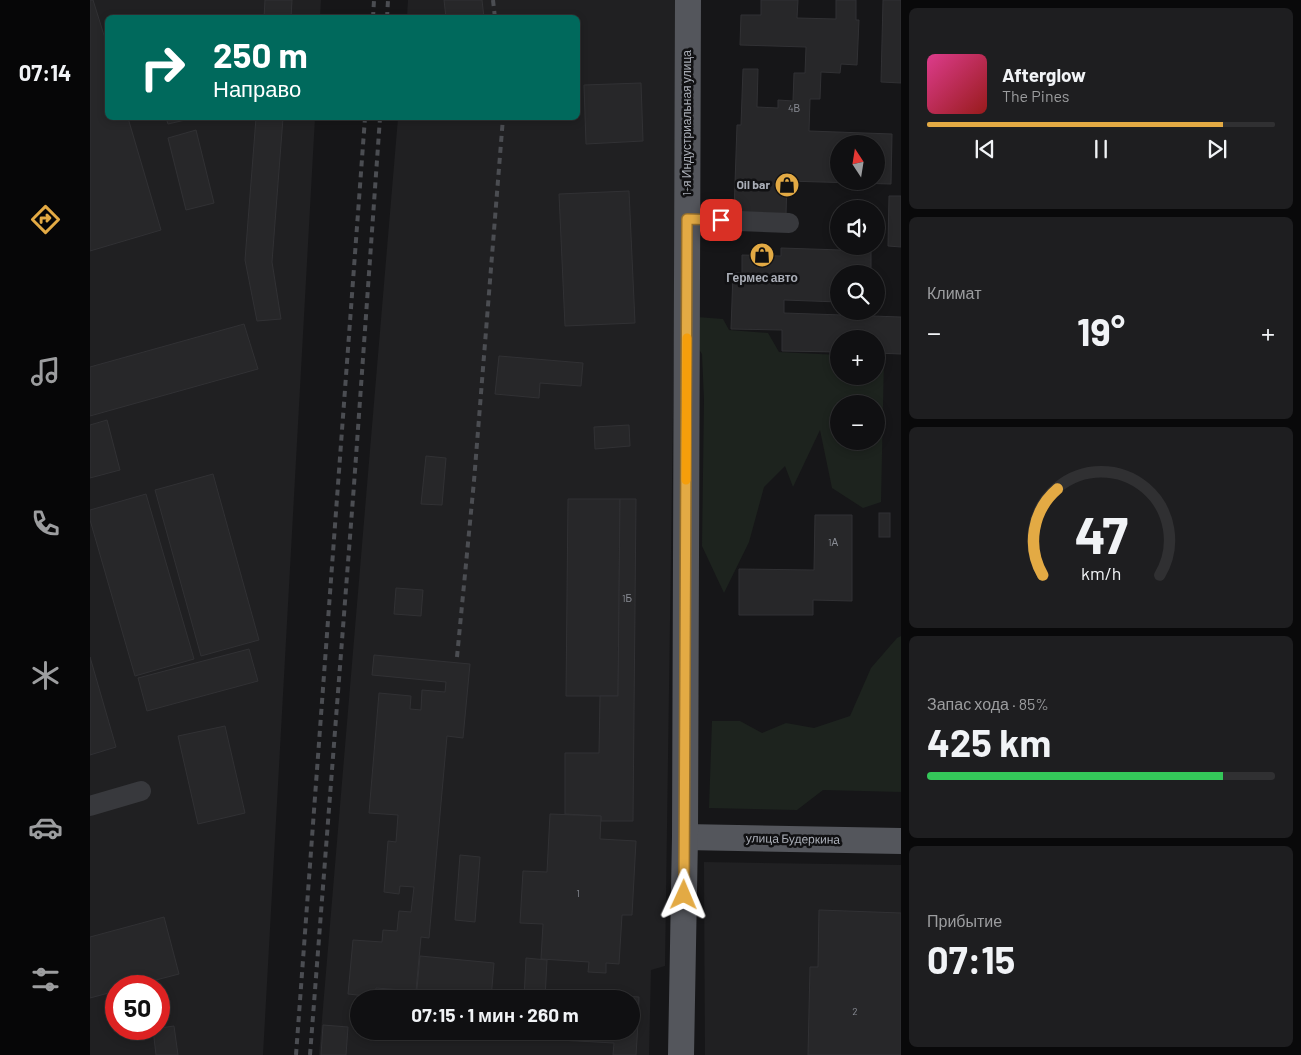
<!DOCTYPE html>
<html lang="ru">
<meta charset="utf-8">
<style>
body{margin:0;font-family:Barlow,sans-serif;background:#1e1e20;color:#f1f3f6;height:100vh;display:flex;flex-direction:column;font-size:19px;white-space:nowrap}
*{box-sizing:border-box;margin:0}
p{font-size:16px;color:#9c9d9f}
.icon{flex:none;width:28px;height:28px;fill:none;stroke:currentColor;stroke-width:2;stroke-linecap:round;stroke-linejoin:round}
.map{position:relative;flex:1;overflow:hidden}
.drawer{display:flex;flex-direction:column;gap:8px;padding:8px;background:#09090a;width:400px}
.drawer>*{flex:none}
.top-card{position:absolute;left:15px;top:15px;width:475px;height:105px;border-radius:8px;box-shadow:0 2px 8px #0003,0 0 0 1px #303032;background:#00695c;color:#fff;overflow:hidden}
.needle{width:32px;rotate:348deg}
.fabs{position:absolute;left:740px;top:135px;display:grid;gap:10px}
.fabs a{display:grid;place-items:center;width:55px;height:55px;border-radius:50%;background:#101012;box-shadow:0 2px 8px #0003,0 0 0 1px #303032;font-size:25px}
.speed{position:absolute;left:15px;top:975px;display:flex;gap:10px;font-size:25px;font-weight:700;text-align:center}
.speed>*{display:grid;place-content:center;width:65px;height:65px;border-radius:50%;background:#101012;box-shadow:0 2px 8px #0003,0 0 0 1px #303032;line-height:1}
.speed .limit{border:8px solid #d22;background:#fff;color:#111}
.pin{position:absolute;display:grid;place-items:center;width:42px;height:42px;color:#fff;margin:-21px;border-radius:10px;box-shadow:0 2px 8px #0006}
.me{position:absolute;width:55px;margin:-28px;rotate:1deg;stroke-linejoin:round;filter:drop-shadow(0 0 4px #0008)}
.turn{display:flex;align-items:center;gap:18px;height:105px;padding:0 25px;font-size:22px}
.turn .icon{width:65px;height:65px;stroke-width:2.5}
.turn b{display:block;font-size:35px;line-height:42px}
.big{font-size:38px;font-weight:700;line-height:1.1}
.drawer .card{flex:1;display:flex;flex-direction:column;justify-content:center;gap:8px;min-width:0;padding:0 18px;border-radius:8px;background:#1e1e20}
.drawer .dial{align-items:center;gap:0}
.dial svg{height:130px;overflow:visible;fill:none;stroke:#303032;stroke-width:7;stroke-linecap:round;text-anchor:middle}
.dial text{fill:#f1f3f6;stroke:none}
.song{display:flex;align-items:center;gap:15px}
.cover{width:60px;height:60px;border-radius:8px;background:linear-gradient(135deg,hsl(330 70% 55%),hsl(0 70% 35%))}
.played{height:5px;border-radius:2px;background:linear-gradient(90deg,#e3aa44 85%,#303032 85%)}
.keys{display:flex;justify-content:space-around;direction:ltr}
.heat{display:flex;justify-content:space-between;align-items:center;font-size:28px;direction:ltr}
.charge{height:8px;border-radius:4px;background:linear-gradient(90deg,#34c759 85%,#303032 0)}
.trip{position:absolute;left:260px;top:990px;width:290px;height:50px;border-radius:25px;background:#101012;box-shadow:0 2px 8px #0003,0 0 0 1px #303032;font-weight:700;line-height:50px;text-align:center}
main{display:flex;flex:1;min-height:0}
.dock{display:flex;flex-direction:column;width:90px;justify-content:space-around;align-items:center;background:#060607;color:#9c9d9f}
.dock .icon{width:35px;height:35px}
.dock .active{color:#e3aa44}
.dock b{font-size:22px;color:#f1f3f6}
.map>svg:first-child{display:block}
.built{fill:#202022;fill-rule:evenodd}
.green{fill:#1d231e;fill-rule:evenodd}
.building{fill:#272729;stroke:#313134;fill-rule:evenodd}
.lines{fill:none;stroke-linecap:round;stroke-linejoin:round}
.minor{stroke:#38393d;stroke-width:20}
.major{stroke:#54565c;stroke-width:26}
.rail{stroke:#4b4d52;stroke-width:4;stroke-dasharray:6 5;stroke-linecap:butt}
.route-casing{stroke:#946e2c;stroke-width:12}
.route{stroke:#e3aa44;stroke-width:9}
.slow{stroke:#f59e0b;stroke-width:9}
.labels{text-anchor:middle;stroke-width:5;stroke-linejoin:round;paint-order:stroke}
.number-label{font-size:10px;fill:#898c94}
.street-label{font-size:12px;fill:#aaaeb7;stroke:#111113}
.poi-label{font-size:12px;font-weight:bold;fill:#aaaeb7;stroke:#111113;text-anchor:end}
</style>
<main>
<nav class="dock">
<b>07:14</b>
<svg class="icon active" aria-label="directions" viewBox="0 0 24 24"><path d="M12 3l9 9-9 9-9-9zM9 14v-3h6M13 9l2 2-2 2"/></svg>
<svg class="icon" aria-label="music" viewBox="0 0 24 24"><path d="M9 18V5l10-2v13"/><circle cx="6" cy="18" r="3"/><circle cx="16" cy="16" r="3"/></svg>
<svg class="icon" aria-label="phone" viewBox="0 0 24 24"><path d="M5 4h4l2 5-3 2q2 4 5 5l2-3 5 2v4C11 20 4 13 5 4z"/></svg>
<svg class="icon" aria-label="climate" viewBox="0 0 24 24"><path d="M12 3v18M4 7l16 10M4 17L20 7"/></svg>
<svg class="icon" aria-label="car" viewBox="0 0 24 24"><path d="M5 17H2v-5l4-1 3-4h7l3 4 3 1v5h-3M9 17h6M6 11h13"/><circle cx="7" cy="17" r="2"/><circle cx="17" cy="17" r="2"/></svg>
<svg class="icon" aria-label="filters" viewBox="0 0 24 24"><path d="M4 7h16M4 17h16"/><circle cx="9" cy="7" r="2"/><circle cx="15" cy="17" r="2"/></svg>
</nav>
<div class="map">
<svg width="811" height="1055" viewBox="0 0 811 1055">
<rect width="100%" height="100%" fill="#161618"/>
<g class="built">
<path d="M0,0H231L230,17L18,18V118H225L173,1055H0ZM26,986H69V1029H26Z"/>
<path d="M318,0H589L575,966L561,970L559,1055H229L308,118H488V18L317,17ZM269,999H541V1031H269Z"/>
<path d="M614,862L811,865V1055H615Z"/>
</g>
<g class="green">
<path d="M607,317L633,319L639,330L678,333L689,352L749,355V376H786V356L794,357L791,502L773,508L742,488L730,430L703,487L695,466L674,487L659,542L634,593L612,546L614,400L612,354L605,343ZM749,404H786V441H749Z"/>
<path d="M811,636V792L733,790L707,810L619,808L622,721H650L672,733L696,723L724,728L760,716L781,668L807,638Z"/>
</g>
<g class="building">
<path d="M0,0H3L18,48V118H38L71,230L0,251Z"/>
<path d="M175,0H202L201,18H174Z"/>
<path d="M354,0H392L394,18H356Z"/>
<path d="M671,0H708L707,18L746,19V0H766V20H769L767,65L751,64L750,73L731,72L730,99H720L719,131L802,134L801,184L697,181L696,215L644,213L647,125H651L653,69H668L667,107L688,108V100L703,101L704,73H715L716,47L650,45L651,15H671ZM749,144H786V181H749Z"/>
<path d="M793,0H811V83L791,82Z"/>
<path d="M551,83L553,141L496,144L494,85Z"/>
<path d="M76,118H104L78,124Z"/>
<path d="M166,118H193L182,262L191,319L167,321L155,260Z"/>
<path d="M106,130L124,203L96,210L78,138Z"/>
<path d="M539,191L545,323L475,326L469,194Z"/>
<path d="M799,196H811V247L798,246Z"/>
<path d="M691,248L781,251V274H749V302L694,300V313L811,317V354L786,353V339H749V352L692,351V330L641,329L643,273H652V255L691,256Z"/>
<path d="M154,324L168,369L0,416V367Z"/>
<path d="M409,356L493,363L491,386L450,383L449,398L405,394Z"/>
<path d="M17,420L30,470L0,478V425Z"/>
<path d="M539,425L540,446L505,449L504,427Z"/>
<path d="M336,456L356,458L352,505L331,504Z"/>
<path d="M123,474L169,640L111,656L65,490Z"/>
<path d="M56,494L104,659L45,676L0,520V510Z"/>
<path d="M478,499H530L528,696H476Z"/>
<path d="M530,499H546L543,821H511V816L475,814V753H509L510,696H528Z"/>
<rect x="789" y="513" width="11" height="24"/>
<path d="M725,515H762V601L723,600V615H649V569L724,570Z"/>
<path d="M306,588L333,590L331,616L304,614Z"/>
<path d="M159,649L168,681L57,711L48,678Z"/>
<path d="M284,655L380,664L373,738L357,736L339,938L331,937L326,991L286,988L285,997L258,994L263,940L292,942L293,930L307,931L309,911L321,912L324,887L310,886L309,894L294,892L298,841L306,842L308,815L279,813L289,693L321,696L320,709L331,710L332,690L355,692L356,682L282,675Z"/>
<path d="M0,657L26,747L0,755Z"/>
<path d="M135,726L155,813L108,824L88,736Z"/>
<path d="M460,814L511,816L510,839L546,841L542,915H532L529,964L516,963V973L498,972L499,962L451,959L453,924L430,923L433,871L457,872Z"/>
<path d="M370,855L390,857L385,922L365,920Z"/>
<path d="M729,910L811,913V1055H718L720,967H728Z"/>
<path d="M74,917L89,974L43,986H26V991L0,998V937Z"/>
<path d="M330,956L404,963L401,999H326Z"/>
<path d="M436,958L457,960L455,999H434Z"/>
<path d="M515,995L549,997L548,1023H541V999H514Z"/>
<path d="M541,1023H548L546,1055H523L524,1043L432,1038V1031H541Z"/>
<path d="M233,1025L258,1027L256,1055H231Z"/>
<path d="M84,1026L88,1055H66L63,1029Z"/>
</g>
<g class="lines">
<g class="minor">
<path d="M597,219L699,223"/>
<path d="M0,806L51,791"/>
</g>
<g class="major">
<path d="M595,837L811,841"/>
<path d="M591,1055L595,837L598,0"/>
</g>
<g class="rail">
<path d="M403,0L405,18"/>
<path d="M283,18L284,0"/>
<path d="M297,18L298,0"/>
<path d="M367,657L384,481L413,118"/>
<path d="M206,1055L275,118"/>
<path d="M220,1055L264,485L290,118"/>
</g>
</g>
<g class="lines">
<defs>
<path id="route" d="M594,895L597,219L631,220"/>
</defs>
<use href="#route" class="route-casing"/>
<use href="#route" class="route"/>
<path class="slow" d="M596,480L597,338"/>
</g>
<defs>
<symbol id="shop-disc" viewBox="-11 -11 22 22"><circle r="9.5" fill="#e3aa44" stroke="#111113"/><path d="M-5-2.5h2.3a2.7 3.5 0 0 1 5.4 0H5L5.5 6h-11ZM-1.5-2.5h3a1.5 2.3 0 0 0-3 0Z" fill="#111"/></symbol>
</defs>
<g fill-rule="evenodd">
<use href="#shop-disc" x="683" y="171" width="28" height="28"/>
<use href="#shop-disc" x="658" y="241" width="28" height="28"/>
</g>
<g class="labels">
<g class="number-label">
<text x="704" y="112">4В</text>
<text x="743" y="546">1А</text>
<text x="537" y="602">1Б</text>
<text x="488" y="897">1</text>
<text x="765" y="1015">2</text>
</g>
<g class="street-label">
<text transform="translate(597 123) rotate(-90)" y="4">1-я Индустриальная улица</text>
<text transform="translate(703 839) rotate(1)" y="4">улица Будеркина</text>
</g>
<g class="poi-label">
<text x="680" y="189">Oil bar</text>
<text x="672" y="282" text-anchor="middle">Гермес авто</text>
</g>
</g>
</svg>
<div class="fabs">
<a><svg class="needle" viewBox="-14 -14 28 28"><path d="M0-13l5 13h-10z" fill="#e53935"/><path d="M0 13l5-13h-10z" fill="#9c9d9f"/></svg></a>
<a><svg class="icon" aria-label="sound" viewBox="0 0 24 24"><path d="M4 9h4l5-4v14l-5-4H4zM17 9q2 3 0 6"/></svg></a>
<a><svg class="icon" aria-label="search" viewBox="0 0 24 24"><circle cx="10" cy="10" r="6"/><path d="M15 15l6 6"/></svg></a>
<a>+</a>
<a>−</a>
</div>
<div class="speed"><div class="limit">50</div></div>
<div class="pin" style="left:631px;top:220px;background:#d93025"><svg class="icon" aria-label="arrive" viewBox="0 0 24 24"><path d="M6 21V4h12l-3 4 3 4H6"/></svg></div>
<svg class="me" style="left:594px;top:895px" viewBox="-20 -20 40 40"><path d="M0-17L14 15 0 8-14 15z" fill="#e3aa44" stroke="#fff" stroke-width="4"/></svg>
<div class="trip">07:15 · 1 мин · 260 m</div>
<div class="top-card">
<div class="turn"><svg class="icon" aria-label="right" viewBox="0 0 24 24"><path d="M7 20v-9h11M14 6l5 5-5 5"/></svg><div><b>250 m</b>Направо</div></div>
</div>
</div>
<section class="drawer">
<div class="card">
<div class="song"><i class="cover"></i><div><b>Afterglow</b><p>The Pines</p></div></div>
<div class="played"></div>
<div class="keys"><svg class="icon" aria-label="previous" viewBox="0 0 24 24"><path d="M18 5L8 12l10 7zM5 5v14"/></svg><svg class="icon" aria-label="pause" viewBox="0 0 24 24"><path d="M8 5v14M16 5v14"/></svg><svg class="icon" aria-label="next" viewBox="0 0 24 24"><path d="M6 5l10 7-10 7zM19 5v14"/></svg></div>
</div>
<div class="card"><p>Климат</p>
<div class="heat"><a>−</a><b class="big">19°</b><a>+</a></div>
</div>
<div class="card dial"><svg viewBox="0 0 100 80">
<path d="M14 69A42 42 0 1 1 86 69"/>
<path d="M14 69A42 42 0 0 1 23 16" stroke="#e3aa44"/>
<text x="50" y="56" font-size="32" font-weight="700">47</text>
<text x="50" y="72" font-size="11">km/h</text>
</svg></div>
<div class="card"><p>Запас хода · 85%</p><b class="big">425 km</b><div class="charge"></div></div>
<div class="card"><p>Прибытие</p><b class="big">07:15</b></div>
</section>
</main>
